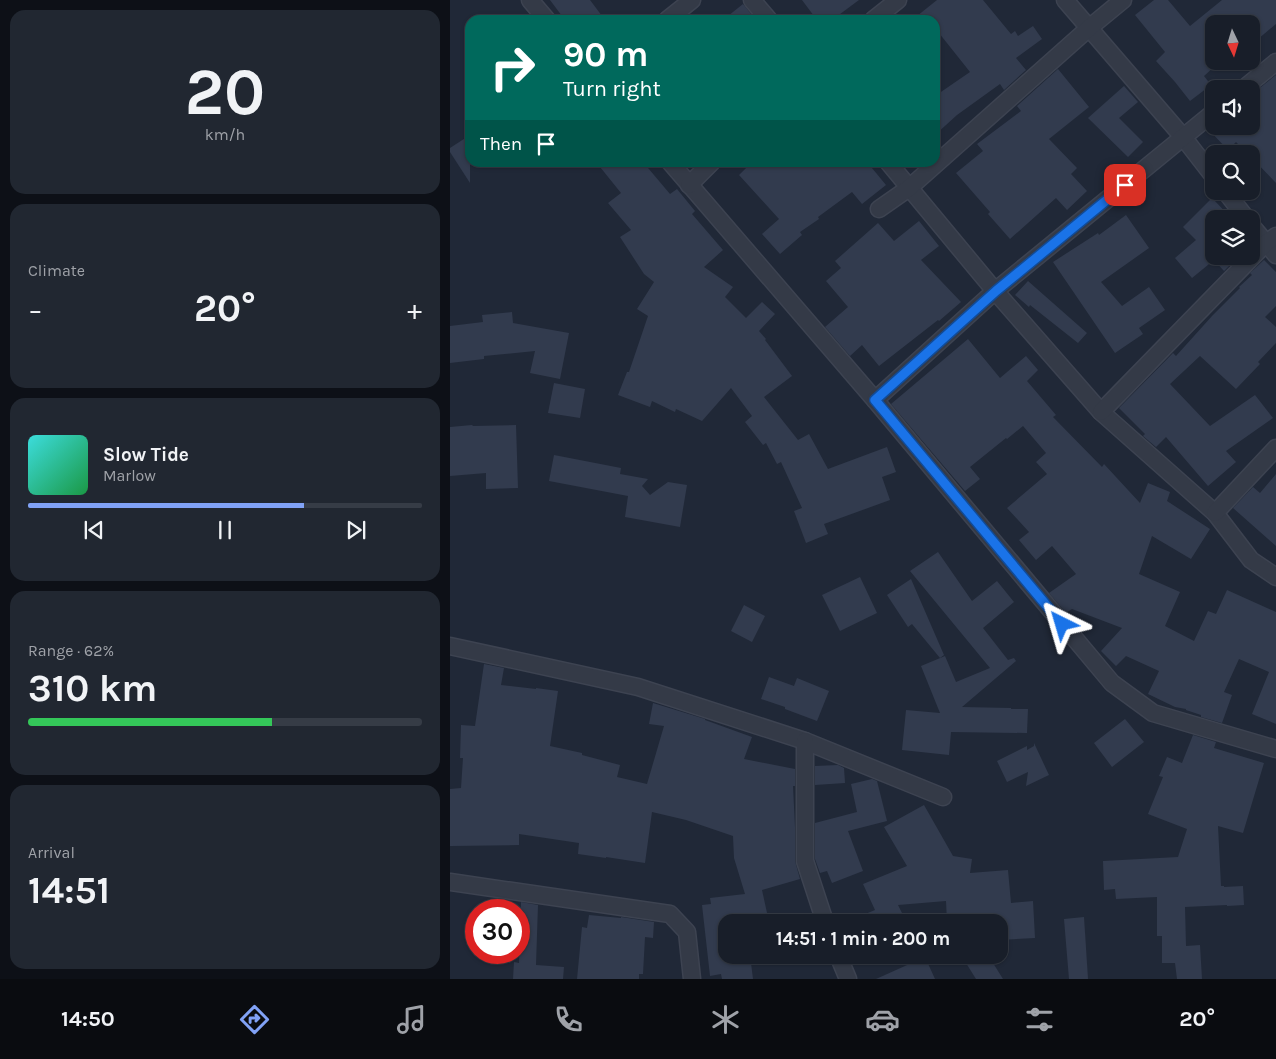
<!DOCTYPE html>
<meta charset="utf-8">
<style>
body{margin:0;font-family:Karla,sans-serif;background:#212731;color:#f1f3f6;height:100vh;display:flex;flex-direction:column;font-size:19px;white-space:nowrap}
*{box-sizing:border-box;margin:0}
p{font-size:16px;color:#9fa2a8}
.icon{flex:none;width:28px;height:28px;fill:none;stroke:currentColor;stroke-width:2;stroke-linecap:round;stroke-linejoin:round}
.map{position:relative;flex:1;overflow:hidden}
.drawer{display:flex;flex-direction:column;gap:10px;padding:10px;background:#0d1017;width:450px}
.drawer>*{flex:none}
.top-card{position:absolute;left:15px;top:15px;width:475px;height:152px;border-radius:15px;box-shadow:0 1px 4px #0004,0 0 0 1px #363c46;background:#00695c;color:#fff;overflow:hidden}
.needle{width:32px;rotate:176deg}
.tools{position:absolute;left:755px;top:15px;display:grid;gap:10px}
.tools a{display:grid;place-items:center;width:55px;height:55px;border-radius:10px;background:#181e29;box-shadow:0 1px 4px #0004,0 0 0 1px #363c46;font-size:25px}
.speed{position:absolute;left:15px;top:899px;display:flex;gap:10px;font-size:25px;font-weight:700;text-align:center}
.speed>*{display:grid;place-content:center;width:65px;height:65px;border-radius:50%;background:#181e29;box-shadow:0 1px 4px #0004,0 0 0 1px #363c46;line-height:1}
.speed .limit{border:8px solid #d22;background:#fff;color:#111}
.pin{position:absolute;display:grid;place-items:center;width:42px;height:42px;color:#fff;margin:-21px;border-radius:10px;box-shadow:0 2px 8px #0006}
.me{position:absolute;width:55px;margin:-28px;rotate:320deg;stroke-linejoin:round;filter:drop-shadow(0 0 4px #0008)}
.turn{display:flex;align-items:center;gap:18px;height:105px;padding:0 15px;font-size:22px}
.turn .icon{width:65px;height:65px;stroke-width:2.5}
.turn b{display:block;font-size:35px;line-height:42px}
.then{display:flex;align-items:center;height:48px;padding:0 15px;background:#0003;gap:10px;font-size:19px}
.big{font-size:38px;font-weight:700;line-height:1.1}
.drawer .tile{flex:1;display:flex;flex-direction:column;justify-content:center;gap:8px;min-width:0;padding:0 18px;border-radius:15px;background:#212731}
.drawer .dial{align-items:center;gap:0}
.dial b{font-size:65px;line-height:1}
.song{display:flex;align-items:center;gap:15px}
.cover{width:60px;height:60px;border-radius:8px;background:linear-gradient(135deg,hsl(180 70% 55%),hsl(140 70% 35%))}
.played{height:5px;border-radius:2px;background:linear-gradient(90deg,#81a2f6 70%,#363c46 70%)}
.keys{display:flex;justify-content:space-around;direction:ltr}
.heat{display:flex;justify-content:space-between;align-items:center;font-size:28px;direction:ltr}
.charge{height:8px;border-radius:4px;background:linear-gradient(90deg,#34c759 62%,#363c46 0)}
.trip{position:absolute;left:268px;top:914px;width:290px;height:50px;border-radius:15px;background:#181e29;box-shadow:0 1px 4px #0004,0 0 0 1px #363c46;font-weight:700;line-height:50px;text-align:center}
.tabs{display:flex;height:80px;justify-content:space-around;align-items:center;background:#0a0c10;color:#9fa2a8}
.tabs .icon{width:35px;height:35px}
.tabs .current{color:#81a2f6}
.tabs b{font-size:22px;color:#f1f3f6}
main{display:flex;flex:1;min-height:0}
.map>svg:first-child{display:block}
.building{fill:#323b4e}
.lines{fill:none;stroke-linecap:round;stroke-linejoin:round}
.minor-casing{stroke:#3d4351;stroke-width:19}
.minor{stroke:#343a47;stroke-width:16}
.route-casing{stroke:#114b97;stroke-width:12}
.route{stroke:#1a73e8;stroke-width:9}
</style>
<main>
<section class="drawer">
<div class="tile dial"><b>20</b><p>km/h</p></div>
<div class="tile"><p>Climate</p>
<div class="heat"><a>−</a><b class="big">20°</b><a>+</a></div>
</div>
<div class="tile">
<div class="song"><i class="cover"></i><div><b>Slow Tide</b><p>Marlow</p></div></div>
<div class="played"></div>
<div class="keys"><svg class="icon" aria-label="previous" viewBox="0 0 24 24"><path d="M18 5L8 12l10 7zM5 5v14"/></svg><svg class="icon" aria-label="pause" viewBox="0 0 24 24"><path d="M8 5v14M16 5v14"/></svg><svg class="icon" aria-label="next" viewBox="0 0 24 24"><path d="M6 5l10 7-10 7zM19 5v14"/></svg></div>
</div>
<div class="tile"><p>Range · 62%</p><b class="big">310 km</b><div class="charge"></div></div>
<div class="tile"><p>Arrival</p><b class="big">14:51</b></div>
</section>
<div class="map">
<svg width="826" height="979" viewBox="0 0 826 979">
<rect width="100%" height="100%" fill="#202837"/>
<g class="building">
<path d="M100,0H140L155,20H115Z"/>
<path d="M352,0H409L382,20H367Z"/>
<path d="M487,0H533L561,34L565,31L568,36L583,26L592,39L566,58L576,70L554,90L550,84L507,115L485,135V96L520,72L485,28V20H462Z"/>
<path d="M704,0H718L740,26L772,0H826V24L801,45V24H764V67L754,76L761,85L740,101L725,82L706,61L715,52L685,15Z"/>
<path d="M293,4L306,20H273Z"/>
<path d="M608,69L639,107L599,139L627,168L621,174L637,191L617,210L606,198L560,239L538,214L540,212L506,173L533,151L527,144L571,111L567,106Z"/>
<path d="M826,75V183L801,157V154H798L786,142L778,150L758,129L762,126H801V95Z"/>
<path d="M674,86L688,102L669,118L693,142L678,157L638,118Z"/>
<path d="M20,135V183L0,152V148Z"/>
<path d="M146,162H193L220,194L227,189L245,211L242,214L273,250L254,267L283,287L275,297L296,318L312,302L325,314L309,331L316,339L315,340L342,376L314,397L348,440L359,434L378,469L437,447L446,472L432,477L440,500L374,524L378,534L356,543L344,511L352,508L331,462L327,464L316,443L313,445L295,422L302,416L281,388L252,421L226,409L225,412L202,401L200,407L168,395L177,372H179L198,316L187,309L204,282L194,274L170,237L181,230L158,203L171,193Z"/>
<path d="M302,162H417L436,185L412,204L402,192L368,217L369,219L350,232L352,235L330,254L312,234L329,219L289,175Z"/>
<path d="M764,196V200L782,219H764V256H789L774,271L764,260L742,278L725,258L746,240L733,227Z"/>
<path d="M676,215L699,248L651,282L672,306L699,287L715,310L689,328L693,334L665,353L603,262L648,233L649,235Z"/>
<path d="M469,221L489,246L471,260L511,302L489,321L488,320L429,366L412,345L400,356L375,327L398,307L376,281L391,268L385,261L428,223L444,241Z"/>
<path d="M814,260L826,272V306L815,317L826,327V343L808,362L810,364L786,389L750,356L720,384L760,426L805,395L823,418L776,451L786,462L758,486L716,437L706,447L693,436L695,434L669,408L723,353L726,356L762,316L790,288L789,287L802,275L800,273Z"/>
<path d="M578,281L637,333L628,343L580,305L579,307L565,295Z"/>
<path d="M62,312L63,323L119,333L110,379L80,373L85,351L34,356V359L0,363V326L33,322L32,315Z"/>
<path d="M518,339L550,378L576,356L588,370L577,381L606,415L603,417L652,467L654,464L690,503L698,483L720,492L717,501L760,529L741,559L702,536L689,574L730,592L715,626L744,641L758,611L766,614L777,590L826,612V724L802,714L819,672L789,659L774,692L782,695L772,723L751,717V715L736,710V709L725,707L698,694L709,671L676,656L666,666L651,651L672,628L622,609L616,613L599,593L626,574L602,546L586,560L569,540L579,532L557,508L597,474L586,462L596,453L573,426L557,439L556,438L520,467L530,479L515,491L441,404Z"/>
<path d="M104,383L135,389L130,418L98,413Z"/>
<path d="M22,425L23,426L66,425L68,488L36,489V473L0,476V427Z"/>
<path d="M104,455L171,468L170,474L198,479L192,486L200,495L218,482L237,485L230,527L175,517L178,496L99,481Z"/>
<path d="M826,474V546L783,508L803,487L810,493Z"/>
<path d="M488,552L522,601L547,581L564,602L533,628L558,660L564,658L566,661L512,707L561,708V709H578L577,733L501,732L499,755L452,750L456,710L490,713L471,666L495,656L506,682L540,668L460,571Z"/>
<path d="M410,577L427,613L390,631L372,595Z"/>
<path d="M461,579L494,655L490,658L462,624L458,627L437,595Z"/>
<path d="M294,605L315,616L302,642L281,631Z"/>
<path d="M34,664L54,668L51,685L86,689V688L108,691L100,746L132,753V755L170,765L167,777L197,784L214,726L199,724L203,703L255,719V720L302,737L294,759L345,769V786H343L345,827V861L350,879L312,890L319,922H276V955H300L303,979H272L271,974L260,976L252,905L261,904L260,898L295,894L284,858L283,836L236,820L202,812L195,863L156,857V858L128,854L129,843L69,834V845L0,846V789L11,788L13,758H10L11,725L25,726Z"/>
<path d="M319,677L344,686L347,678L379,691L367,721L335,709V707L311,699Z"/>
<path d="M675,719L694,742L662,767L644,743Z"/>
<path d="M743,735L766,742L764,748L814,763L793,833L768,826L771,886H774V887L793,886L794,905L777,906V905L735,907L736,946L750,945L752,979H727L725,963H712V936H707V897L666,899L665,889L654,890L653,861L728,857L737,829L698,814L713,777L709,776L717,757L732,763Z"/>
<path d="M584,743L599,775L576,786L578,772L557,782L547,761L577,746V750L584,746Z"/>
<path d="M388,765L394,768L395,783L365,785V766Z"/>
<path d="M422,779L427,781L437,821L398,831L413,871L382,883L377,871L370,873L365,859V823L407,812L401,784Z"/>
<path d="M474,805L503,856L522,859L520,873L558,870L561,903L583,901L585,938L549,940V922H497L496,901L448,905L454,917L441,922H396L425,910L413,884L457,866L434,827Z"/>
<path d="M71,902L88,905L86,965L114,967L113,979H63L64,962L69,963Z"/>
<path d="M139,915L171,918V917L204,922L203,938L195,937L193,974H189V979H127L132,927L137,928Z"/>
<path d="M634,917L638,979H619L614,919Z"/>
<path d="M511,955H538L553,979H526Z"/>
<path d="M475,957L485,979H426Z"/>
</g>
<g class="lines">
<defs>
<g id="minor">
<path d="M80,0L97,20"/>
<path d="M302,0L319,20"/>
<path d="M615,0L733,137L764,177"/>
<path d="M217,20L242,0"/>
<path d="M423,20L448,0"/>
<path d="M793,89L826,62"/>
<path d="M220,162L425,400L662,683L703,713L826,749"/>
<path d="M438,162L545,291L651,412L765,513L801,560L826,577"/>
<path d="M239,185L262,162"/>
<path d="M775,191L797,219"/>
<path d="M429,209L459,188L639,28L673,0"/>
<path d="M801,225L826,255"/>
<path d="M425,400L545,291L764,112"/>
<path d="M651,412L816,243L826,236"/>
<path d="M765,513L826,448"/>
<path d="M0,646L188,687L355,741L493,797"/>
<path d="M355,741V861L375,922"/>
<path d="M0,882L220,914L237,932L242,979"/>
<path d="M388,955L398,979"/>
</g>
</defs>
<use href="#minor" class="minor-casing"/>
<use href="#minor" class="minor"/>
</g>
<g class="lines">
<defs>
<path id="route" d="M612,624L425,400L546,291L675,185"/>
</defs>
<use href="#route" class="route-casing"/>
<use href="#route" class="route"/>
</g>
</svg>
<div class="tools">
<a><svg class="needle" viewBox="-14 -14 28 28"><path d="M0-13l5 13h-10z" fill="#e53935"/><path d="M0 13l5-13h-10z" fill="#9fa2a8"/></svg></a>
<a><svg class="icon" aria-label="sound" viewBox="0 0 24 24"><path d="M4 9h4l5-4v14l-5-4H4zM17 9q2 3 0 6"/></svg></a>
<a><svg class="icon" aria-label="search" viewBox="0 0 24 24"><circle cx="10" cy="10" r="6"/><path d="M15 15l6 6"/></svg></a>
<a><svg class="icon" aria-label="layers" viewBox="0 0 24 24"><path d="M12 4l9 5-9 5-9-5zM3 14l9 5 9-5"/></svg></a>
</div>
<div class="speed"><div class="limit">30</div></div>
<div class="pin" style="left:675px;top:185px;background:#d93025"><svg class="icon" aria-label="arrive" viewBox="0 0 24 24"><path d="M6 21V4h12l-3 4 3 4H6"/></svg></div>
<svg class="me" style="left:612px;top:624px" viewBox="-20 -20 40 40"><path d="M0-17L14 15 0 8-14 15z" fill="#1a73e8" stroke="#fff" stroke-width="4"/></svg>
<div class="trip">14:51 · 1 min · 200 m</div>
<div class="top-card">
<div class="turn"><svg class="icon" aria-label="right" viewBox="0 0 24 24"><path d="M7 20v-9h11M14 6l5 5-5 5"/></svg><div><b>90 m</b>Turn right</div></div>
<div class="then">Then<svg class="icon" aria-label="arrive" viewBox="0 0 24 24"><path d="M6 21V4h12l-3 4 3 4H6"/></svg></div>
</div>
</div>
</main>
<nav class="tabs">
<b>14:50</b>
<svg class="icon current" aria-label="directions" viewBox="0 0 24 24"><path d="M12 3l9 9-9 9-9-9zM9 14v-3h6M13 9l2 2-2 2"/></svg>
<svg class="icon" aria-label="music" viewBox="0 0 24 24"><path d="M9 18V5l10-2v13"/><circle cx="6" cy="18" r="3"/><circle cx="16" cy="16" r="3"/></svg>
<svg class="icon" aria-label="phone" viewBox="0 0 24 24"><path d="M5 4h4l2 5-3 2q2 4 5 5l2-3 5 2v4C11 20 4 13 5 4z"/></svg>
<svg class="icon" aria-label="climate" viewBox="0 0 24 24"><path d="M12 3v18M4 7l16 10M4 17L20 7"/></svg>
<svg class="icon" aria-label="car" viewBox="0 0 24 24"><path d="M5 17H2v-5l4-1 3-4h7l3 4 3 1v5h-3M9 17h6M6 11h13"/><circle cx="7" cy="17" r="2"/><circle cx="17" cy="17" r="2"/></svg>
<svg class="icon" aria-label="filters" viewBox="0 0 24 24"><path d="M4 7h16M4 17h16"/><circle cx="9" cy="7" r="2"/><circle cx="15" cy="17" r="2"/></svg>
<b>20°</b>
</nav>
